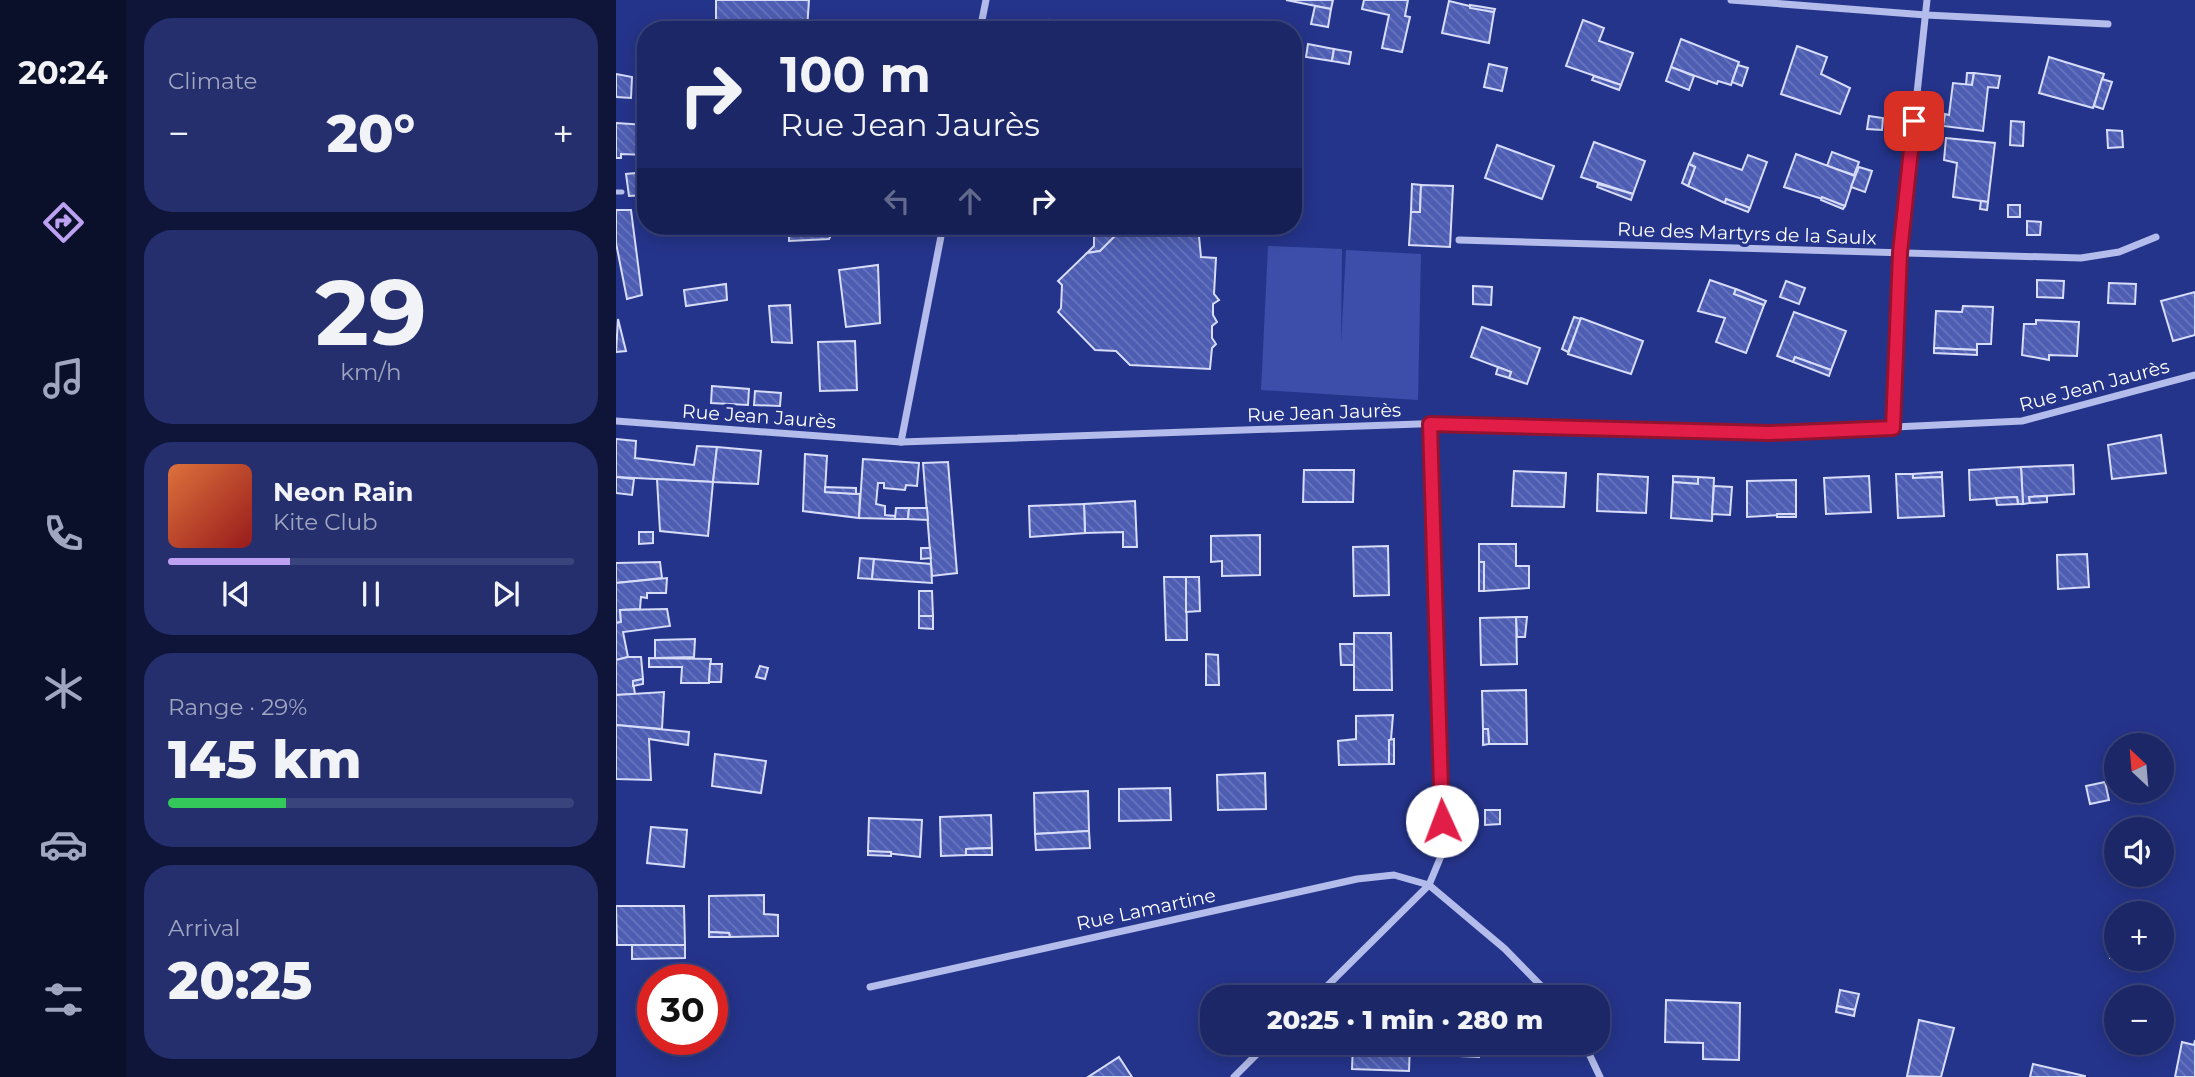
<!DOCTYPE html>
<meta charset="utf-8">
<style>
body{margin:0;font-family:Montserrat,sans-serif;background:#252f6e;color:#f1f3f6;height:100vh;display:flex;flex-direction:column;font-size:26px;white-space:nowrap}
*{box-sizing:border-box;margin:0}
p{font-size:23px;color:#a0a5c0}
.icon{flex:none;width:38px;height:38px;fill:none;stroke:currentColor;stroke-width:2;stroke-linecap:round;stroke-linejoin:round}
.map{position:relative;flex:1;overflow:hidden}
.details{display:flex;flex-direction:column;gap:18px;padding:18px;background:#0f1539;width:490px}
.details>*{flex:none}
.top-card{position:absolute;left:21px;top:21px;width:665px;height:214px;border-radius:28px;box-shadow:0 4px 18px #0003,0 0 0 2px #3a447c;background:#1c2768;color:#f1f3f6;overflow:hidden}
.needle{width:46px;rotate:334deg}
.fabs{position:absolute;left:1488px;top:733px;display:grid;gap:14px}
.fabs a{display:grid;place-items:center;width:70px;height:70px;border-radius:50%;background:#1c2768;box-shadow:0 4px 18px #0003,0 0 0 2px #3a447c;font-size:35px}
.speed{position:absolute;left:21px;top:964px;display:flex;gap:14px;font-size:35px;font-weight:700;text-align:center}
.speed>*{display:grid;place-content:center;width:91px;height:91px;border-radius:50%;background:#1c2768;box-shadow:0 4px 18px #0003,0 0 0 2px #3a447c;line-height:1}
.speed .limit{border:10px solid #d22;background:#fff;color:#111}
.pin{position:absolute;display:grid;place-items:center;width:60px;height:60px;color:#fff;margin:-30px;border-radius:14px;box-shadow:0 4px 10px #0006}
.me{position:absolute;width:77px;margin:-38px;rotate:358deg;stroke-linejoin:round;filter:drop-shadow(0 0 5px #0008)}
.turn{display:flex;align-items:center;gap:24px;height:147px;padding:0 28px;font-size:32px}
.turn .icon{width:91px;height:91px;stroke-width:2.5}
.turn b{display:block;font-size:49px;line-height:60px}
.lanes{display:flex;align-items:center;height:66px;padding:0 28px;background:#0003;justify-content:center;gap:35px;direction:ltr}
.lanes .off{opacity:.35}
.big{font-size:52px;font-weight:800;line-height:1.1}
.details .tile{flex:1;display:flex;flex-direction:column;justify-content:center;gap:10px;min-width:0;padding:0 24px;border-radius:28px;background:#252f6e}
.details .dial{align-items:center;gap:0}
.dial b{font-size:91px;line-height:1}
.song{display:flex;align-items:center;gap:21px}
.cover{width:84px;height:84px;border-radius:10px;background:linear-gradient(135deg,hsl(20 70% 55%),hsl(0 70% 35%))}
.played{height:7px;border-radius:4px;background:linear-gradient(90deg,#bca0f2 30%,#3a447c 30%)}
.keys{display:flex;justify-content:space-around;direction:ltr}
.heat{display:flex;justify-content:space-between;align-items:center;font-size:38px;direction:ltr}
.charge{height:10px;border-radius:5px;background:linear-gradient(90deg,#34c759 29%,#3a447c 0)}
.trip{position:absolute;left:584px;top:985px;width:410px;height:70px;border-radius:28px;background:#1c2768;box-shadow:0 4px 18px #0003,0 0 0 2px #3a447c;font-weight:800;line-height:70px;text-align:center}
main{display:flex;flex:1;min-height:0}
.tabs{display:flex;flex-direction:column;width:126px;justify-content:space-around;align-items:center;background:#0b102a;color:#a0a5c0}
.tabs .icon{width:49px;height:49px}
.tabs .active{color:#bca0f2}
.tabs b{font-size:32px;color:#f1f3f6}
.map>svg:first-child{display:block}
.grass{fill:#3c4ea9}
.building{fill:url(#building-back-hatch);stroke:#d7dcf8;stroke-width:2}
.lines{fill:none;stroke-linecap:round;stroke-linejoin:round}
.lane{stroke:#b3bcea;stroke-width:5}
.street{stroke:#b3bcea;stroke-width:7}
.route-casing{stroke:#92132f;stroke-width:18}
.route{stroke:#e11d48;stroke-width:12}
.labels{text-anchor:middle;stroke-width:7;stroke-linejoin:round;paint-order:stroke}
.street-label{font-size:19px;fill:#fff;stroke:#25348b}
</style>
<main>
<nav class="tabs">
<b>20:24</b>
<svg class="icon active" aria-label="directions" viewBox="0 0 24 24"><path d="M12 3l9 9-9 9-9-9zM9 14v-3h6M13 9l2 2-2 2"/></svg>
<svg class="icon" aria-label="music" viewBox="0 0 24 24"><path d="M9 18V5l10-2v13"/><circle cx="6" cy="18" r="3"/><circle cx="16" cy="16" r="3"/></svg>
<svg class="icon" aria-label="phone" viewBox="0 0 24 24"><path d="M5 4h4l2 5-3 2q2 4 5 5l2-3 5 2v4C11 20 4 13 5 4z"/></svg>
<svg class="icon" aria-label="climate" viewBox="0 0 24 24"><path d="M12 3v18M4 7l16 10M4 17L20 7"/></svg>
<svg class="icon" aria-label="car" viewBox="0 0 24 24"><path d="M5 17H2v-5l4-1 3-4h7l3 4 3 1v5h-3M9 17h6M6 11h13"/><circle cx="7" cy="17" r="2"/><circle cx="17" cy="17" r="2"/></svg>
<svg class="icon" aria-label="filters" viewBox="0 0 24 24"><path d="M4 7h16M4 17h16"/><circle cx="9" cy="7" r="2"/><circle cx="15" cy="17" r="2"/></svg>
</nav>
<section class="details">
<div class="tile"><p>Climate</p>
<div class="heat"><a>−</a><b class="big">20°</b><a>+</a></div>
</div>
<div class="tile dial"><b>29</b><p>km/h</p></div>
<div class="tile">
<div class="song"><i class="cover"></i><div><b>Neon Rain</b><p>Kite Club</p></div></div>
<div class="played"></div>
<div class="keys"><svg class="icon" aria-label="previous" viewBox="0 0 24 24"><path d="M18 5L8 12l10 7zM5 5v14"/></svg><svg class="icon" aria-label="pause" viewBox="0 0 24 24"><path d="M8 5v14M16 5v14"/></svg><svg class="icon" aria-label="next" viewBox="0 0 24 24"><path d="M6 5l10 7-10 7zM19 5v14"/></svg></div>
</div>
<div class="tile"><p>Range · 29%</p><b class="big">145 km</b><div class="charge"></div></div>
<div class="tile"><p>Arrival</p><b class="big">20:25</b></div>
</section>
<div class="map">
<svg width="1579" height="1077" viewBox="0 0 1579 1077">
<defs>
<pattern id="building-back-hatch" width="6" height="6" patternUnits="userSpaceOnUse" patternTransform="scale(1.75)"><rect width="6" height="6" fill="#4d5db2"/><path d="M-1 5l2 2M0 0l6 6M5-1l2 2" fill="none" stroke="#6875be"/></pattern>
</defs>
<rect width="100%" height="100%" fill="#25348b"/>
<path class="grass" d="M652,246L726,249L725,344L730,250L805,254L802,400L645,390Z"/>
<g class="building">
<path d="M100,0H193L191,30L100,26Z"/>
<path d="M670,0H717L715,9Z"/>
<path d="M748,0H792L789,16L794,17L786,52L766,48L773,15L746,9Z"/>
<path d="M833,1L878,12L873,43L826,33Z"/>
<path d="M854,5L867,7L879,9L878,12L854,8Z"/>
<path d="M699,6L715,9L712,27L695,24Z"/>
<path d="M434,20L442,22L440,30H432Z"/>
<path d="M967,20L988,28L983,41L1017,53L1005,85L950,66Z"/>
<path d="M442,22L478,30H440Z"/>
<path d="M1065,39L1123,62L1115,85L1102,81L1101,84L1055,67Z"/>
<path d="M692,44L718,49L716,61L690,57Z"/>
<path d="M1181,46L1211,57L1205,74L1234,88L1224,114L1165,94Z"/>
<path d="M718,49L735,52L733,64L716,61Z"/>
<path d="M1433,57L1488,74L1477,108L1423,93Z"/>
<path d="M873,64L891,68L886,91L868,87Z"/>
<path d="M1122,65L1132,68L1126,86L1116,82Z"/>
<path d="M1055,67L1078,76L1073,90L1050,81Z"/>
<path d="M1351,73H1358L1356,85H1350Z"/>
<path d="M1358,73L1384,76L1382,88L1372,87L1367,131L1327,126L1329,114L1333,115L1337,83L1356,85Z"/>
<path d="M0,74L16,77L15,98L0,97Z"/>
<path d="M978,76L1005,85L1003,90L976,80Z"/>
<path d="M1486,79L1496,82L1487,109L1478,106Z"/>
<path d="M1253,116L1267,118L1266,130L1251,129Z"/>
<path d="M1395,121L1408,122L1407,146L1394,145Z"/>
<path d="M0,123L30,125V155L5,154V158H0Z"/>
<path d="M1491,130L1506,131L1507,147L1492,148Z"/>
<path d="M1330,138L1379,143L1372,202L1337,197L1341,163L1328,160Z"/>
<path d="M978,142L1029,161L1017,194L965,177Z"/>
<path d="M881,145L938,166L926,199L869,178Z"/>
<path d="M1216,152L1243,162L1238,175L1211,166Z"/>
<path d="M1078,153L1126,170L1132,155L1151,162L1134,208L1110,199L1109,203L1072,186L1079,167L1073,164Z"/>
<path d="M1180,154L1239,176L1229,206L1168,187Z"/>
<path d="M1073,164L1079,167L1072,186L1066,183Z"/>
<path d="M1243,167L1256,171L1249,192L1235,187Z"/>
<path d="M30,172V195L13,196L10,174Z"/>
<path d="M796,184L805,185L804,212H795Z"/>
<path d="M982,184L1017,194L1015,200L981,187Z"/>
<path d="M805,185L837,186L834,247L793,245L795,212H804Z"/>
<path d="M1206,197L1229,206L1227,209L1205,200Z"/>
<path d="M1110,199L1134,208L1132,212L1109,203Z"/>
<path d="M1365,201L1372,202L1371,210L1364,209Z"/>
<rect x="1392" y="205" width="12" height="12"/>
<path d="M0,210H15L26,295L11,299L0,243Z"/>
<path d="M1411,221L1425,222L1424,235H1411Z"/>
<path d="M173,226H218V230L213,239L173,241Z"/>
<path d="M478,226H499L503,232L484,251L471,253L478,246Z"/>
<path d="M499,226H582L585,257L600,258L598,294L603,300L597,304V315L601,322L596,326V338L600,344L596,348L594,369L514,365L500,351L479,350L442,312L445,308L446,285L442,281L471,253L484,251L503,232Z"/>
<path d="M262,265L264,323L230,327L223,270Z"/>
<path d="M1094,280L1120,289L1118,294L1148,305L1130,353L1100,342L1109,318L1082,311Z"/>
<path d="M1421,280L1448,281L1447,298L1421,297Z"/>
<path d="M1170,281L1189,288L1183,304L1164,297Z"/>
<path d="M1493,283L1520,284L1519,304L1492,303Z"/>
<path d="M110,284L111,300L70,306L68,290Z"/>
<path d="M857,286L876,287L875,305L857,304Z"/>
<path d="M1120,289L1150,301L1148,305L1118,294Z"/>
<path d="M1579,292V335L1557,341L1545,301Z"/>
<path d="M174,305L176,343L156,342L153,306Z"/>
<path d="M1347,306L1377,307L1375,344H1361V350L1318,348L1320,311L1346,312Z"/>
<path d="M1178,312L1230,331L1215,370L1179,357L1177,362L1161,356Z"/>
<path d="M958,317L965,319L952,352L946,349Z"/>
<path d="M965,318L1027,341L1015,374L952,354Z"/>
<path d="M2,319L10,351L0,352Z"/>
<path d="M1420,320L1463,322L1461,356L1433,355V360L1406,355L1408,324H1420Z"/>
<path d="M866,327L924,348L911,384L893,378L895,372L855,357Z"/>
<path d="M239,341L241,390L204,391L202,342Z"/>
<path d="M1318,348L1361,350V355L1318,353Z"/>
<path d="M1179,357L1215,370L1213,376L1177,362Z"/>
<path d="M882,367L895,372L893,378L880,374Z"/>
<path d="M96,386L133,389L132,405L95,403Z"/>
<path d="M139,391L165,393L164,406L138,405Z"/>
<path d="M1545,435L1550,473L1496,479L1492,445Z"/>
<path d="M0,439L20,441L19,458L78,465L81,446L101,447L97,482L0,477Z"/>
<path d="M101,447L145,451L142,484L97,482Z"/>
<path d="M189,454L211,456L209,492L244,494L243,518L187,511Z"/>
<path d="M247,459L303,463L301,486L290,485L289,490L268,488V483H262L260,504L269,506V515L279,516V519L243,518Z"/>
<path d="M332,462L341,573L316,576L307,463Z"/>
<path d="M1457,465L1458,494L1413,497L1414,503L1407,504L1405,467Z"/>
<path d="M1405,467L1407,504H1402L1401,497L1354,500L1353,470Z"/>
<path d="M688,470H738L737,502H687Z"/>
<path d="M898,471L950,473L948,507L896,506Z"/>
<path d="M1326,472V477L1297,478V474Z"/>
<path d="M982,474L1032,477L1030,513L981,511Z"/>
<path d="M1280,474H1297V478L1326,477L1328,516L1282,518Z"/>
<path d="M1057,476L1082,477V484L1057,482Z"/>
<path d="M1253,476L1255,512L1210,514L1208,478Z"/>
<path d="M0,477L18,479L16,495L0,493Z"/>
<path d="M1082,477L1098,478L1096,521L1055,518L1057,482L1082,484Z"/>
<path d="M41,479L97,482L92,536L44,531Z"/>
<path d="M1180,480V514L1131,517V481Z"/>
<path d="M1098,486L1116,487L1114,515L1096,514Z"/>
<path d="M209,487L240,488V494L209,492Z"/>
<path d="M1431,496V502L1414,503L1413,497Z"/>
<path d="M1401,497L1402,504L1381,505L1380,498Z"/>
<path d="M519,501L521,547H507V532L469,533L468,504Z"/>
<path d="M468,504L469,533L414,537L413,506Z"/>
<path d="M280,508H293L292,519H279Z"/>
<path d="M293,508H311L312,520L292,519Z"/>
<rect x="1161" y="514" width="19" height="3"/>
<path d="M23,532H37V543L23,544Z"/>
<path d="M644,535V575L606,576V561L595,562V536Z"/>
<path d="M863,544H900V566H913V588L868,591V562H863Z"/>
<path d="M772,546L773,595L738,596L737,547Z"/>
<path d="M305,548H314L315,558L305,559Z"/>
<path d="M1471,554L1473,587L1442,589L1441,555Z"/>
<path d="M244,558L258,559L256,579L242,578Z"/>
<path d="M258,559L315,564L316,583L256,579Z"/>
<path d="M44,562L46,578L0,583V563Z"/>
<rect x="863" y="562" width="5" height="29"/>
<path d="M548,577H570L571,640H550Z"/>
<path d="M570,577H583L584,611L570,612Z"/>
<path d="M51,578L50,593H31V598L25,597L24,609L4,610L5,622L0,623V583Z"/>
<path d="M303,591H316L317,616H303Z"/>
<path d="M51,609L54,626L7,632L12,657L0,660V623L5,622L4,610Z"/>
<path d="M303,616H317V629L303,628Z"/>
<path d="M900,617H911L909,637H901Z"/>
<path d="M900,617L901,664L865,665L864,618Z"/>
<path d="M738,633H775L776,690H738Z"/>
<path d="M79,639L78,657L39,658V640Z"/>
<path d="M724,644H738V665H725Z"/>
<path d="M590,654L602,655L603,685H590Z"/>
<path d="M12,657H25L27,679L17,681L19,694L0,695V660Z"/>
<path d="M33,658L95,659L93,683H65L66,667H33Z"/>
<path d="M94,664H106L105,682H93Z"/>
<path d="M144,666L152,668L149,679L140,677Z"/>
<path d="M27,679V684L17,686V681Z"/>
<path d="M910,690L911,744H873L872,729H867L866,691Z"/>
<path d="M48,692L46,729L0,725V695Z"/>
<path d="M777,715L773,764L723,765L722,741L740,739V716Z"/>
<path d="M0,725L73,732L72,745L33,739L35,780L0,779Z"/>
<path d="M867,729H872L873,744L867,745Z"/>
<path d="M778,739V764H773V740Z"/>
<path d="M99,754L150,761L145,793L96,786Z"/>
<path d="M649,773L650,809L602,810L601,775Z"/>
<path d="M1489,782L1493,800L1474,804L1470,786Z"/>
<path d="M554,788L555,820L503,821V789Z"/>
<path d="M472,791L473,831L419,834L418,793Z"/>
<path d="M869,810H884V824L869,825Z"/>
<path d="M375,815L376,848L350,849V855L325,856L324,817Z"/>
<path d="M253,818L306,820L304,857L252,851Z"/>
<path d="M35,827L71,830L68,867L31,863Z"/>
<path d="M473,831L474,848L420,850L419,834Z"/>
<path d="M376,848V855H350V849Z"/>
<path d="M252,851L275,852V856L252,855Z"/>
<path d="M148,895V914L162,915V936L114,937L113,933L93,932V896Z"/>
<path d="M0,906H68L69,945H1Z"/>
<path d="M1500,928V937L1492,938V929Z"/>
<path d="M93,932L113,933L114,937H93Z"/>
<path d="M1500,939V958H1494L1492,940Z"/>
<path d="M16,945H69V958L16,959Z"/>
<path d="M1224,990L1243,994L1239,1010L1221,1006Z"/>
<path d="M1050,1000L1124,1003L1123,1060L1087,1059V1043L1049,1042Z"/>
<path d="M1221,1006L1239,1010L1238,1016L1220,1012Z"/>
<path d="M1303,1020L1338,1028L1325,1077L1291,1076Z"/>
<path d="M1579,1040V1077H1559L1566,1042L1578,1045Z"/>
<path d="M737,1043H794L793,1071L736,1069Z"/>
<path d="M823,1043H863V1057L822,1055Z"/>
<path d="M503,1057L516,1077H472Z"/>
<path d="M1417,1064L1469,1076V1077H1414Z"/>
</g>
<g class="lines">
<path class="lane" d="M0,192H6"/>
<g class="street">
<path d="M1115,0L1310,15L1492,24"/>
<path d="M364,30L370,0"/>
<path d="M843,240L1465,258L1503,252L1540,237"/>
<path d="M0,421L285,442L831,423L1153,433L1406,421L1579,375"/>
<path d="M1277,428L1284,253L1311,0"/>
<path d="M285,442L327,226"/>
<path d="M254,987L741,879L778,875L813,885L889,949L937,998"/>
<path d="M699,998L813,885L825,856L826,821L814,424"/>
<path d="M968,1043L984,1077"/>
<path d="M618,1077L652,1043"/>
</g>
</g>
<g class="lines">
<defs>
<path id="route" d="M826,821L814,424L1153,433L1277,428L1284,253L1298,121"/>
</defs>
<use href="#route" class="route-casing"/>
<use href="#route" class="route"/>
</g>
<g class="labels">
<g class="street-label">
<text transform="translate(1131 233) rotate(2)" y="7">Rue des Martyrs de la Saulx</text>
<text transform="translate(1478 385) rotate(-15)" y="7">Rue Jean Jaurès</text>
<text transform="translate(708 412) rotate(-2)" y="7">Rue Jean Jaurès</text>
<text transform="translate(143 416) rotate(4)" y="7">Rue Jean Jaurès</text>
<text transform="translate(530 909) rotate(-12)" y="7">Rue Lamartine</text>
</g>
</g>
</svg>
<div class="fabs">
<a><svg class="needle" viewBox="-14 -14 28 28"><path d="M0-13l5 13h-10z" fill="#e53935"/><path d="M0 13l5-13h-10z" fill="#a0a5c0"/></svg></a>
<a><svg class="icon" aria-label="sound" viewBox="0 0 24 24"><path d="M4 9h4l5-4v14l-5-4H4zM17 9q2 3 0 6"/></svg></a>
<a>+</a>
<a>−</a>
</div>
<div class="speed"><div class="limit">30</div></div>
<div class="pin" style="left:1298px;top:121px;background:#d93025"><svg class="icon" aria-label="arrive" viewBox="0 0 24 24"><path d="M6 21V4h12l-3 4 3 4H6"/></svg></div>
<svg class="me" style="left:826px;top:821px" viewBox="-20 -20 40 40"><circle r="19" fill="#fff"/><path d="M0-13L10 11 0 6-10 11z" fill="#e11d48"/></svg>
<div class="trip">20:25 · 1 min · 280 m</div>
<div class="top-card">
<div class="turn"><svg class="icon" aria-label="right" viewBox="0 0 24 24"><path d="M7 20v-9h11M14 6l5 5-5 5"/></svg><div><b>100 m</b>Rue Jean Jaurès</div></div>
<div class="lanes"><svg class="icon off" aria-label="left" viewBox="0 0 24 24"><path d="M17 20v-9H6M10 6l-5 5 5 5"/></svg><svg class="icon off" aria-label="ahead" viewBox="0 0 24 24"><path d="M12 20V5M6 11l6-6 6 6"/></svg><svg class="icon" aria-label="right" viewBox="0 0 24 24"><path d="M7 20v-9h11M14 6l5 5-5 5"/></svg></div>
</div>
</div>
</main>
